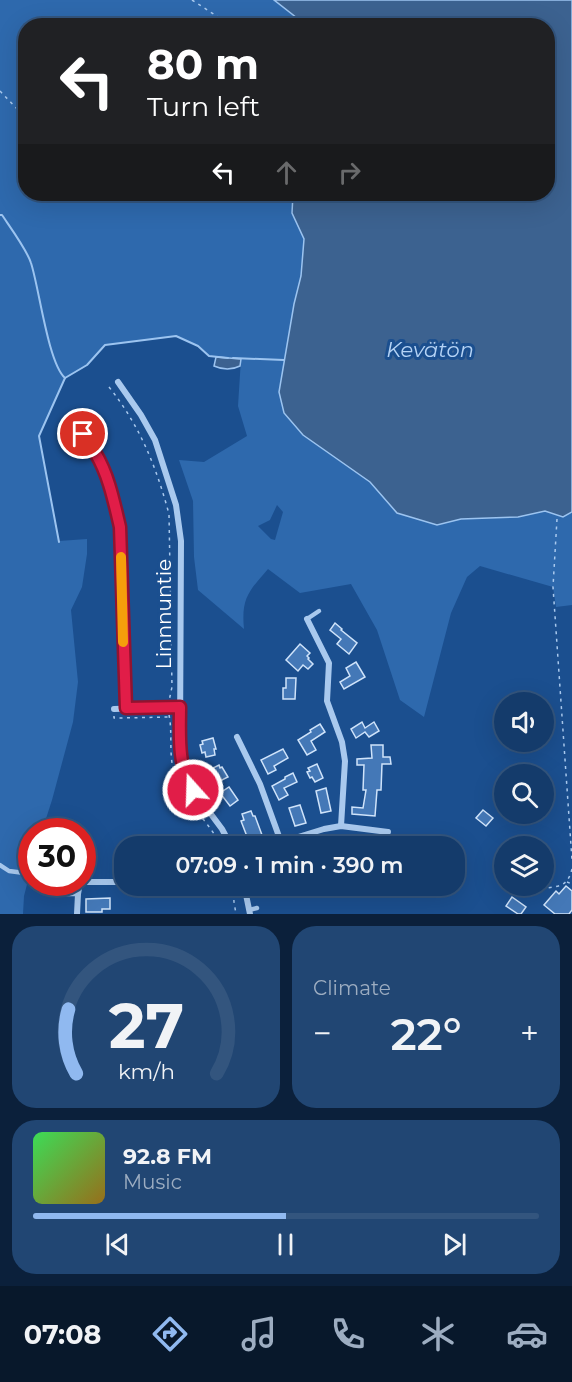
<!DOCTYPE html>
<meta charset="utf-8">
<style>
body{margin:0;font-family:Montserrat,sans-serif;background:#214673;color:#f1f3f6;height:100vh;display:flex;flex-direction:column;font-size:22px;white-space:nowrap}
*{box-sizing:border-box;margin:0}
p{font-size:20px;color:#9dadc1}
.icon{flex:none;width:33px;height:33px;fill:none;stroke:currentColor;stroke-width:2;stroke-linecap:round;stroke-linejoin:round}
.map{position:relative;height:914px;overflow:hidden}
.details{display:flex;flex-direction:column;gap:12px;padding:12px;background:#0b203b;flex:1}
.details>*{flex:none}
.guide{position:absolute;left:18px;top:18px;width:537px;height:183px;border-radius:24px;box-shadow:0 6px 24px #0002,0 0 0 2px #33557e;background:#202124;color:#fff;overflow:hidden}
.controls{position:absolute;left:494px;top:692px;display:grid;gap:12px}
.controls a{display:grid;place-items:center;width:60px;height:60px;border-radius:50%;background:#143b6b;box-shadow:0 6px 24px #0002,0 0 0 2px #33557e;font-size:30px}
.speed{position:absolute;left:18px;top:818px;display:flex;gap:12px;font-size:30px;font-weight:700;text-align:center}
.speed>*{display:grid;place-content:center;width:78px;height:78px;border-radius:50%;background:#143b6b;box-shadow:0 6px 24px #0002,0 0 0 2px #33557e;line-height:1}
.speed .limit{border:9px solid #d22;background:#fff;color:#111}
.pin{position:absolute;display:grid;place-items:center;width:51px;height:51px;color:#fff;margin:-26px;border:3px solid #fff;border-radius:50%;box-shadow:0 2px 6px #0007}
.me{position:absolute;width:66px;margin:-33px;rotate:340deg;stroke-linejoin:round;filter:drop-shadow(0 0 4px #0008)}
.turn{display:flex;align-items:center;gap:21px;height:126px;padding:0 30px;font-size:27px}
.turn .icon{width:78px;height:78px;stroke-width:2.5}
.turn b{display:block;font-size:42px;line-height:51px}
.lanes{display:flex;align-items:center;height:57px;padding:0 30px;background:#0003;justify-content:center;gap:30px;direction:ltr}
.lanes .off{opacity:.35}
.big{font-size:45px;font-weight:600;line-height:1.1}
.details .card{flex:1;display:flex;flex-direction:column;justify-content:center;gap:9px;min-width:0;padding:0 21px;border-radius:24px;background:#214673}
.details .dial{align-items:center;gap:0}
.dial svg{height:156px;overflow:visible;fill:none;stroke:#33557e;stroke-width:7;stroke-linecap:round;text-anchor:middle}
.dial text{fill:#f1f3f6;stroke:none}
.song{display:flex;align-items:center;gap:18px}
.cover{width:72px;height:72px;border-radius:9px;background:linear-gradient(135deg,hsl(130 70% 55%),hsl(40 70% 35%))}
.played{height:6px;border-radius:3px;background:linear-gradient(90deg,#90b9f0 50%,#33557e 50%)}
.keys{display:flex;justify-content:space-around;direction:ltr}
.heat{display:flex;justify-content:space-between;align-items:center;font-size:33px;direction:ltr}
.details .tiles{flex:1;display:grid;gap:12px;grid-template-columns:1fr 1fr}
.card:last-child{grid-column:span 2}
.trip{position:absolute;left:114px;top:836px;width:351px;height:60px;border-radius:24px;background:#143b6b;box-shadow:0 6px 24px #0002,0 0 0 2px #33557e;font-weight:600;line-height:60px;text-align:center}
.menu{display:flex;height:96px;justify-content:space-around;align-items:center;background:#08182b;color:#9dadc1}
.menu .icon{width:42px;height:42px}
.menu .selected{color:#90b9f0}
.menu b{font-size:27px;color:#f1f3f6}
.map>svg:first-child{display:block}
.green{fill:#2e69ad;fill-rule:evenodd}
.water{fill:#3c6290;stroke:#9cc4f0;stroke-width:1.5}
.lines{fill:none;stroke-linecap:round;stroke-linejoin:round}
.stream{stroke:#9cc4f0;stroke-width:2}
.building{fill:#4478b7;stroke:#cfe3fa;stroke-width:1.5}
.path{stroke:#a9c9ee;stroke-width:1.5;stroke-dasharray:3 4.5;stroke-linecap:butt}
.service{stroke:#a9c9ee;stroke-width:4.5}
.minor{stroke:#a9c9ee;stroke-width:6}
.route-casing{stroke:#92132f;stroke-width:15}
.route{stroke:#e11d48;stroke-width:10}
.slow{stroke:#f59e0b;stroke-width:10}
.labels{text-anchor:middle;stroke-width:6;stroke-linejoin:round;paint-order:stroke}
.street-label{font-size:20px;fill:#fff;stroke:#1b4f8f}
.water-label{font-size:21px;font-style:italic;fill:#b5d3f5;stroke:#1b4f8f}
</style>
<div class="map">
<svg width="572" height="914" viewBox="0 0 572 914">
<rect width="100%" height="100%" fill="#1b4f8f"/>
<path class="green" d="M0,0H298L321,25L26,26V194H548L572,58V605L556,607L553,587L480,566L467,577L451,613L424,717L400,700L377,630L351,584L300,593L268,569C249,591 241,598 244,629L198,590L194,557L193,501L179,460L204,462L247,436L238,406L241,359L209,356L198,346L176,336L105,345L87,365L65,378L39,436L59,541L87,539V554L82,587L71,610L78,682L73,722L52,800L42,831H32L31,869L24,896L23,914H0ZM277,505L283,512L275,540L271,539L258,526L270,520Z"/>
<g class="water">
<path d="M274,0H572V512L563,517L545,511L518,517L461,519L437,525L397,513L370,482L303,435L284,413L279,392L294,304L301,276L304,239L292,213L293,194H548V26L306,25Z"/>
<path d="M216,357L241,359L240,366C232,370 223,370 214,366Z"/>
</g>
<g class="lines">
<g class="stream">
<path d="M0,215H2C10,227 27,250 31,263C39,287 48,363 65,378"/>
<path d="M233,358L284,360"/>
<path d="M59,542L39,436L65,378L87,365L105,345L176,336L198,346L209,356L228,358"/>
</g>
</g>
<g class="building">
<path d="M335,623L342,629L341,630L357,643L349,654L337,644L341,639L330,630Z"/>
<path d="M300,644L310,653L307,656L309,658L308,659L313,664L308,669L303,665L298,671L286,660Z"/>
<path d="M356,662L365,677L344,689L340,682L350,676L346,668Z"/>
<path d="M286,678H296L295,699H283V688H286Z"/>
<path d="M362,722L365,728L374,722L379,731L369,737L365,732L356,738L351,729Z"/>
<path d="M320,724L325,732L311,741L316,750L307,755L298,740L311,732L310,730Z"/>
<path d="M213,738L216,749H214L215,755L206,757L205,752L202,753L200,745L203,744L202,741Z"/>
<path d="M371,745H383V757H390L391,764H382L381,790H377L375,816L352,814V807L363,808L366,790H363L364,765H357V759L372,758Z"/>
<path d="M283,749L288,758L274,766L276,770L268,774L261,760Z"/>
<path d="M317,764L323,778L315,782L312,777L310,778L307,772L310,771L308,768Z"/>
<path d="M219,765L220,768L222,767L228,777L216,783L209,770Z"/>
<path d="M293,773L297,782L284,788L288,795L279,800L272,786L285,779V777Z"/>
<path d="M229,787L238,800L230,806L220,793Z"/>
<path d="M326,788L331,811L321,813L316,791Z"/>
<path d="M300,805L306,823L295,826L289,808Z"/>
<path d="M483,810L493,818L486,826L476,818Z"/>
<path d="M251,811L253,816H255L262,835L248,839L241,821L244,820L242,814Z"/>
<path d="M197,835L200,846H183L181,840Z"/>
<path d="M566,886L572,891V910L569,914H555L544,905L556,891L559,894Z"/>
<path d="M512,897L526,907L521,914H518L506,906Z"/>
<path d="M110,898V909H102V912H86V899Z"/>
</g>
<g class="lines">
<g class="path">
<path d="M192,0L232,26"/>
<path d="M0,91L19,111H26"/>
<path d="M109,387C140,426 156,466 169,514L172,687L169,701"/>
<path d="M557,519L553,587L572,860"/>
<path d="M169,715C173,734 168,756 175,775C185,803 209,821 221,846"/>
<path d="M114,716V718H121L168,717"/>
<path d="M567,882L572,884"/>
<path d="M233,885L234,902L236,914"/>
<path d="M542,885L547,888C563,886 568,884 572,869"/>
</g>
<g class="service">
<path d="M307,619L319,611"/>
<path d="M0,865L9,871L32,874"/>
<path d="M66,894H78"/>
<path d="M249,910L257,908"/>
</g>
<g class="minor">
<path d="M118,382L141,415L155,440L176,505L181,541L180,740L185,775L193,790L222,829L231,846"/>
<path d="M83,434C87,441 92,447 96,454C109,476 114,502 120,527L126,708"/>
<path d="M307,619L329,663L327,701L342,742L345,761L341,826"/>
<path d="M114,709L180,707"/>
<path d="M237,737L260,784L281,842"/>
<path d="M269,846L324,829L341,826L388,832"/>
<path d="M75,882H124"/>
<path d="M244,885L250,914"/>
<path d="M77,914L78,894L80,883"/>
</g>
</g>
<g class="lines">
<defs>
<path id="route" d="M83,434C87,441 92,447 96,454C109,476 114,502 120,527L126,708L180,707C180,734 177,766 193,790"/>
</defs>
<use href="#route" class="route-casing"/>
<use href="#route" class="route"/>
<path class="slow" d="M121,557L123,642"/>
</g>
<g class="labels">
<g class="street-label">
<text transform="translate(164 614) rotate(-90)" y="7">Linnnuntie</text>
</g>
<g class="water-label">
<text x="430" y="357">Kevätön</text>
</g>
</g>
</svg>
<div class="controls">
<a><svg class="icon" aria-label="sound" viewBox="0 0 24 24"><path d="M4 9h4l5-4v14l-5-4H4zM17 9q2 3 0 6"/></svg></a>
<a><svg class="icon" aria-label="search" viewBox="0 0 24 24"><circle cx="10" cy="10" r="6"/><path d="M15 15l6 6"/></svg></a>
<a><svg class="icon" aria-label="layers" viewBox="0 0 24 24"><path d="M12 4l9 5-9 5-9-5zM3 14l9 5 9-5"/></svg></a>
</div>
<div class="speed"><div class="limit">30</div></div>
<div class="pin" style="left:83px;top:434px;background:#d93025"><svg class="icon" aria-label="arrive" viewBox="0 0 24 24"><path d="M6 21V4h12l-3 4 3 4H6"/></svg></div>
<svg class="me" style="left:193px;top:790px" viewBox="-20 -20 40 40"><circle r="17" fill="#e11d48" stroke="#fff" stroke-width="3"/><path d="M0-11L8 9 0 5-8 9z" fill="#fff"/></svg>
<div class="trip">07:09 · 1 min · 390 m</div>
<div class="guide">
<div class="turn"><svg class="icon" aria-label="left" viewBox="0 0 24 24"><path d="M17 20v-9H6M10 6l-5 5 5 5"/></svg><div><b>80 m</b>Turn left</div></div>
<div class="lanes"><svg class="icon" aria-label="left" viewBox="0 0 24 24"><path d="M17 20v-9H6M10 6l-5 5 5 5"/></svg><svg class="icon off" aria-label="ahead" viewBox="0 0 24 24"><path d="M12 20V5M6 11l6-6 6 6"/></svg><svg class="icon off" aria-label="right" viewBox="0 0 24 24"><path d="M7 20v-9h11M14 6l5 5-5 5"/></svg></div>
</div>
</div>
<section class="details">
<div class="tiles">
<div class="card dial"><svg viewBox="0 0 100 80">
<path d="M14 69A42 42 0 1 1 86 69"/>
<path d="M14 69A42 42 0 0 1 10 36" stroke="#90b9f0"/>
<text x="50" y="56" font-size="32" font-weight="700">27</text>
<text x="50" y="72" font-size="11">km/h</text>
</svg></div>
<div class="card"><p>Climate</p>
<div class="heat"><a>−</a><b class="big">22°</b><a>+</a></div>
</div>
<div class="card">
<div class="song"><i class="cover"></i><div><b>92.8 FM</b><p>Music</p></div></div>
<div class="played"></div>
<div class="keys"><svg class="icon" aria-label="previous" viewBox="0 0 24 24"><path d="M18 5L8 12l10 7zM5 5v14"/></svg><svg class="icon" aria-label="pause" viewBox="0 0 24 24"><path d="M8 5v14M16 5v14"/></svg><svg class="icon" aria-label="next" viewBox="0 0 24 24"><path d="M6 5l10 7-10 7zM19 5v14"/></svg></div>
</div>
</div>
</section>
<nav class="menu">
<b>07:08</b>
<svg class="icon selected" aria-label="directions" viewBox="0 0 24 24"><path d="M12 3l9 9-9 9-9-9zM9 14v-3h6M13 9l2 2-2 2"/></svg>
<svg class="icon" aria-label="music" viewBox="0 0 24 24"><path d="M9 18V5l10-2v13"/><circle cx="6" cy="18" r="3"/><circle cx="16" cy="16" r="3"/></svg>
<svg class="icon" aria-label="phone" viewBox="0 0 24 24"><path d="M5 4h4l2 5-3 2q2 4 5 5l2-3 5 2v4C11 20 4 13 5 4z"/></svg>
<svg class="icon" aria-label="climate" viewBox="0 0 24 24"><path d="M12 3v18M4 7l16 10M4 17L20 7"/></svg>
<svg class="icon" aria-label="car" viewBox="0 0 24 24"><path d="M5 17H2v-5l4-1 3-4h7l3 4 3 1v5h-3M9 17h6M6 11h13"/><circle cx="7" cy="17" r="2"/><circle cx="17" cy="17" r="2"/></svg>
</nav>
